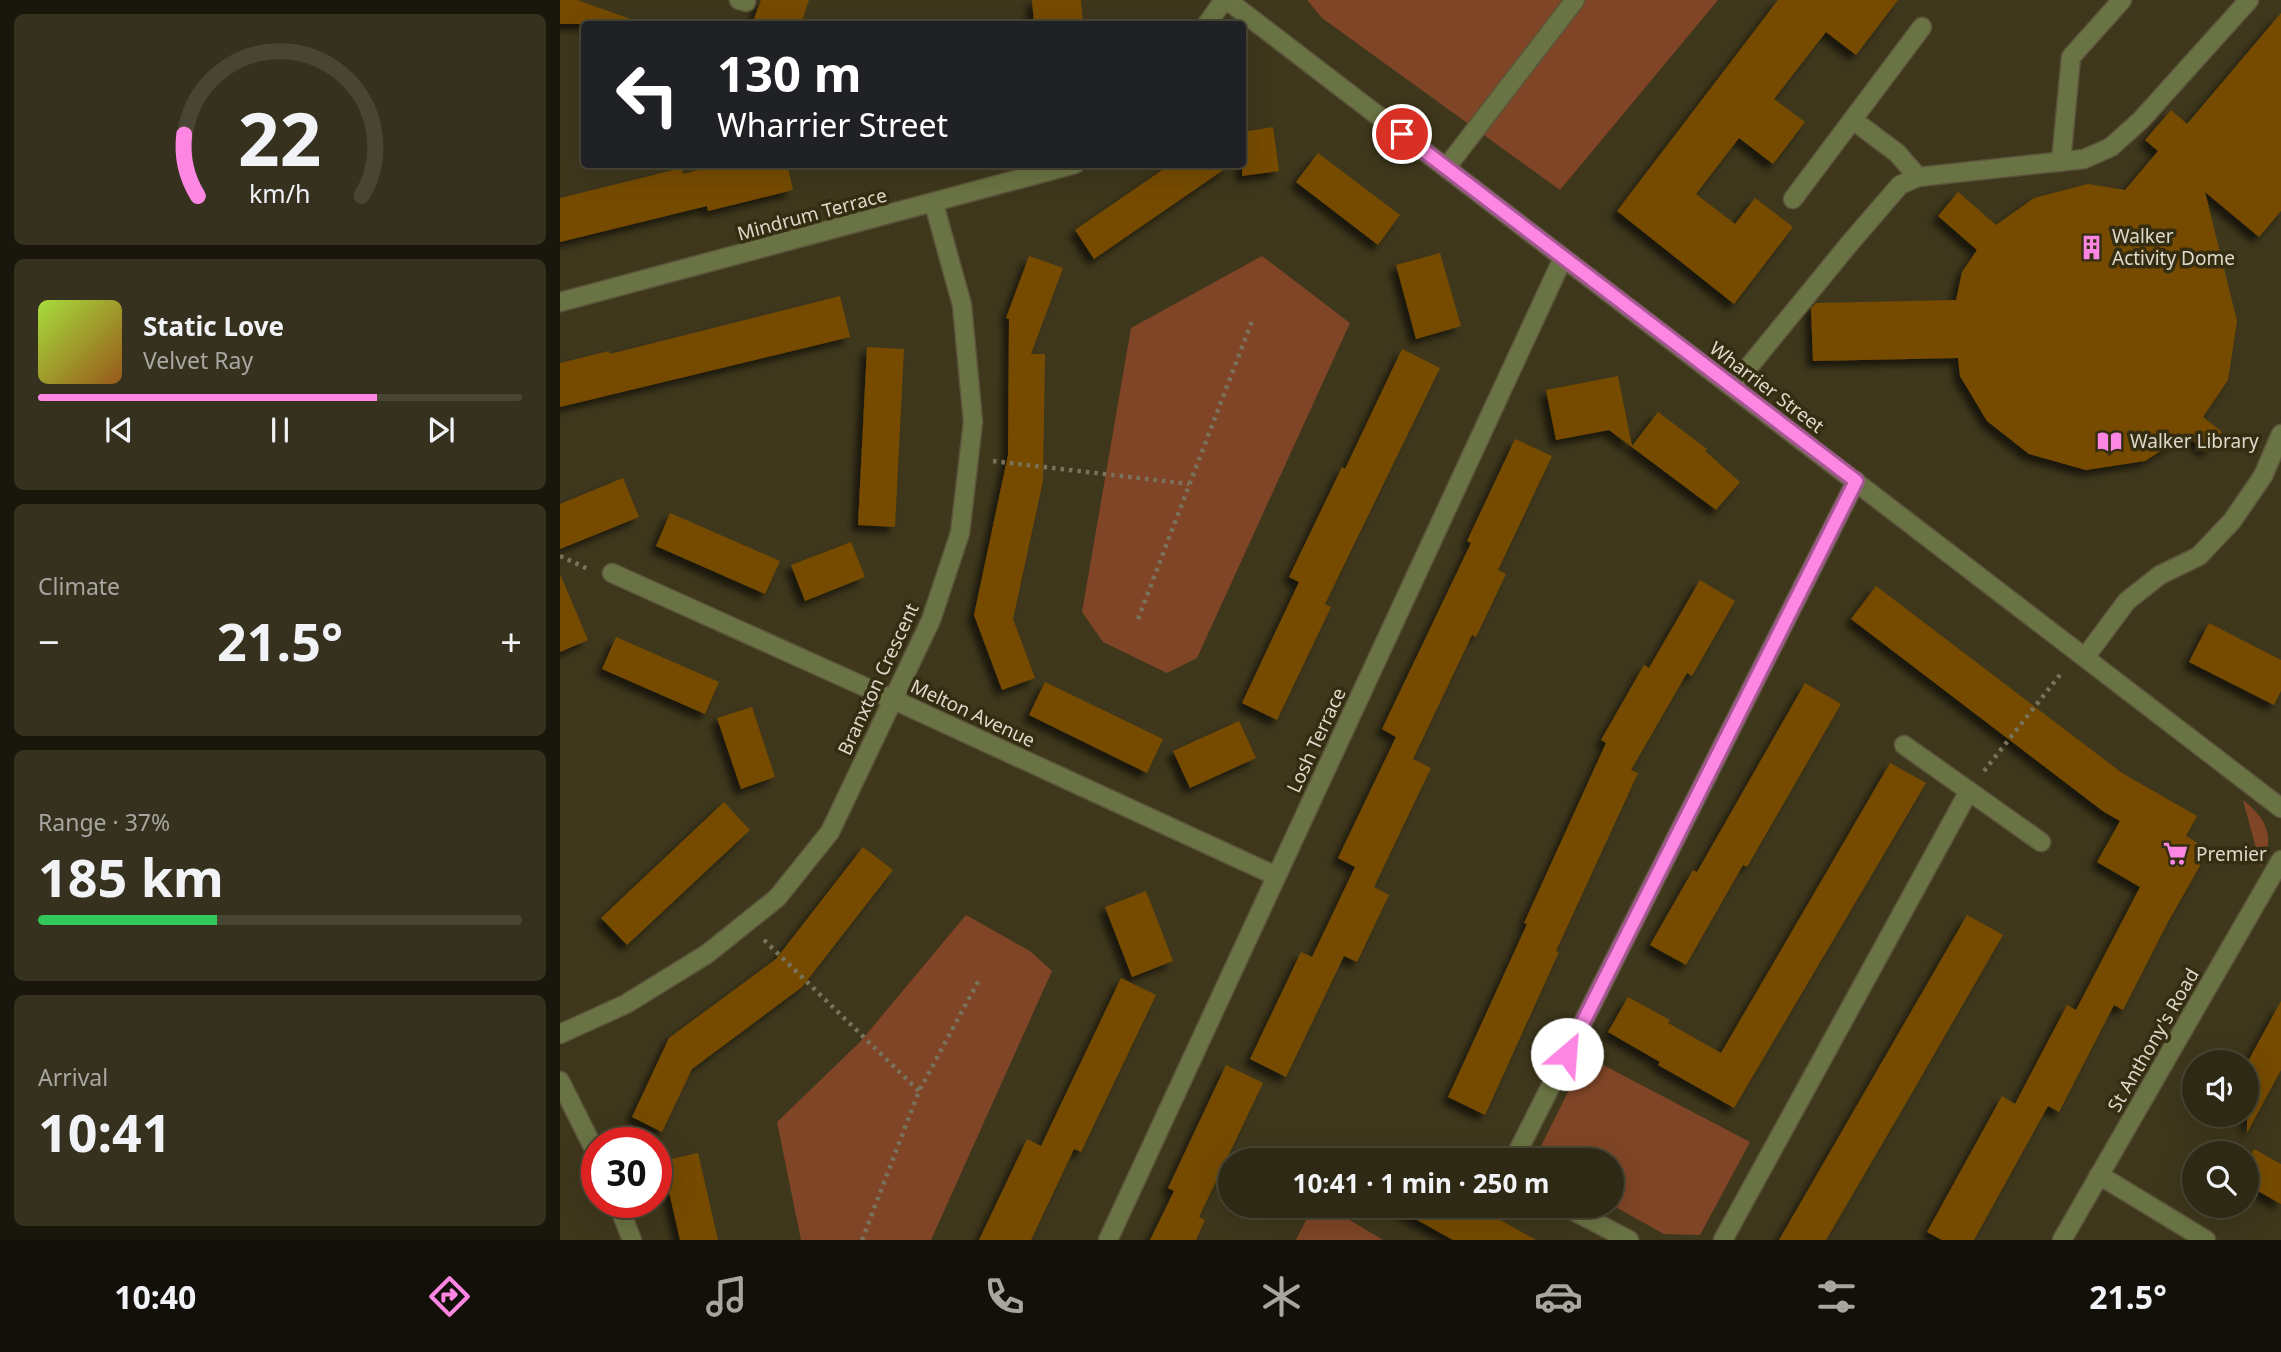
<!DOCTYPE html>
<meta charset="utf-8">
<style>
body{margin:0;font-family:"Noto Sans",sans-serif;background:#36311e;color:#f1f3f6;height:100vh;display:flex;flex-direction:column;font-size:26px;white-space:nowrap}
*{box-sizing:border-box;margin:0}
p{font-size:23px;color:#a7a6a0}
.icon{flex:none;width:38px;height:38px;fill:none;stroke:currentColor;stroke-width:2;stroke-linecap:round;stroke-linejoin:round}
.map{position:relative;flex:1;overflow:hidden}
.panel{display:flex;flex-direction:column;gap:14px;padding:14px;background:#19170c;width:560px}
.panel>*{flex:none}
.banner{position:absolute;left:21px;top:21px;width:665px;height:147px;border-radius:7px;box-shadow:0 7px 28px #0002,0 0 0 2px #494534;background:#202124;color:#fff;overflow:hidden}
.buttons{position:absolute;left:1622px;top:1050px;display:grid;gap:14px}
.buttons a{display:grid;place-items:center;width:77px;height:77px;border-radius:50%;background:#2e2915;box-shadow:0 7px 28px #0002,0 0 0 2px #494534;font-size:35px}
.speed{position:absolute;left:21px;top:1127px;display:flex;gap:14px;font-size:35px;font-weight:700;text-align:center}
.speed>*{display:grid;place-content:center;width:91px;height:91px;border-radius:50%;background:#2e2915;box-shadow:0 7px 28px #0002,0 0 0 2px #494534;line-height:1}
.speed .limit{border:10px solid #d22;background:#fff;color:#111}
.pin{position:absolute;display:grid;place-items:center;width:60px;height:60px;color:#fff;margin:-30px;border:4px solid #fff;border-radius:50%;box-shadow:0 2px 7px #0007}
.me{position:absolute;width:77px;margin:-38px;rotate:27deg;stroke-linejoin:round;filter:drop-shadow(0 0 5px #0008)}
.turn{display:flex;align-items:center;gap:24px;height:147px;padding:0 21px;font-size:32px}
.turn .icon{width:91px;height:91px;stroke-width:2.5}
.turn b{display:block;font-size:49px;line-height:60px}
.big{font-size:52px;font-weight:700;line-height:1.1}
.panel .widget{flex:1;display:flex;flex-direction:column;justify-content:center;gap:10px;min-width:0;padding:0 24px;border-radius:10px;background:#36311e}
.panel .dial{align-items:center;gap:0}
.dial svg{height:182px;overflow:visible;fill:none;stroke:#494534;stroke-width:7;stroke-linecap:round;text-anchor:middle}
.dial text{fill:#f1f3f6;stroke:none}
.song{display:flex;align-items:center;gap:21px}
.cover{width:84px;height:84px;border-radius:10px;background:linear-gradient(135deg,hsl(80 70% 55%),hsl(30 70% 35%))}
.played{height:7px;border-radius:4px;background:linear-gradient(90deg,#fd86e2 70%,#494534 70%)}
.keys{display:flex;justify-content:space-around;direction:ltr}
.heat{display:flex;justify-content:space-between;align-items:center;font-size:38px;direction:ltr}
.charge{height:10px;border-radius:5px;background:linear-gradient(90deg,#34c759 37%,#494534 0)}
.trip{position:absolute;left:658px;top:1148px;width:406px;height:70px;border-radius:35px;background:#2e2915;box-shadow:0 7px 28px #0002,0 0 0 2px #494534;font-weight:700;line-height:70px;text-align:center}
.tabs{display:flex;height:112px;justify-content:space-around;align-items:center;background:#121008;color:#a7a6a0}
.tabs .icon{width:49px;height:49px}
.tabs .active{color:#fd86e2}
.tabs b{font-size:32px;color:#f1f3f6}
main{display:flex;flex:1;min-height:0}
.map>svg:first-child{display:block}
.green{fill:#7f4526}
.building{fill:#764b05;filter:url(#shadow)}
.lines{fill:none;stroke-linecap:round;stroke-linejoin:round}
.minor-casing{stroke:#5b543b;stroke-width:21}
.path{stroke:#79735c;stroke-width:4.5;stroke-dasharray:3.5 5;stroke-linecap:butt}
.minor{stroke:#6a7343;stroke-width:18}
.route-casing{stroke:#a45793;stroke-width:18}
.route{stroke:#fd86e2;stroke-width:12}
.labels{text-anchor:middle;stroke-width:7;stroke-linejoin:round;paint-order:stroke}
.street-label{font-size:19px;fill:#ded9ca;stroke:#342d12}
.poi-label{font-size:19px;fill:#ded9ca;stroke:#342d12;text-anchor:start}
</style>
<main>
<section class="panel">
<div class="widget dial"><svg viewBox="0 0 100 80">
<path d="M14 69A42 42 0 1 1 86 69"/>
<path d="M14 69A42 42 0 0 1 8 42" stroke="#fd86e2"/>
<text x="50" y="56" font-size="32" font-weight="700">22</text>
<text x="50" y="72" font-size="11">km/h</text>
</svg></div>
<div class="widget">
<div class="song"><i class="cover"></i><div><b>Static Love</b><p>Velvet Ray</p></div></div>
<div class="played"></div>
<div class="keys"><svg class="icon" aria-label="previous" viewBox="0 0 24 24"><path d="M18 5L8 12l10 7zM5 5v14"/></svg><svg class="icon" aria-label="pause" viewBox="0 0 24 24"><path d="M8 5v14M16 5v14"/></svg><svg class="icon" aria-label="next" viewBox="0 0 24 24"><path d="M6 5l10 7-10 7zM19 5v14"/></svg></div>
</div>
<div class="widget"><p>Climate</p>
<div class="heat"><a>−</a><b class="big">21.5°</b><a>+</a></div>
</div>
<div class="widget"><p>Range · 37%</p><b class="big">185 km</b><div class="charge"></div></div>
<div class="widget"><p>Arrival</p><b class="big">10:41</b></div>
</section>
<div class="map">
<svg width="1721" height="1240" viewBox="0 0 1721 1240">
<defs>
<filter id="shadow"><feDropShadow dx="-6" dy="6" stdDeviation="3.5" flood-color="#0009"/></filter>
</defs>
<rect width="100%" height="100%" fill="#3e371c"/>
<g class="green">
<path d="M747,0H1158L1000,190L762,18Z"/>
<path d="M702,256L790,323L637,658L607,673L543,642L522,612L571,328Z"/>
<path d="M1683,800C1708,820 1715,838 1701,867Z"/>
<path d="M406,915L470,951L492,971L371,1240H241L217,1122L300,1042Z"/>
<path d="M1026,1056L1190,1142L1140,1235L1104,1234L1052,1205V1160H985L978,1152Z"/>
<path d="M753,1206H766L823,1240H736Z"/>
</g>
<g class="building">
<path d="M0,0H17L76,21L75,24H0Z"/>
<path d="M201,0H249L241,24H192Z"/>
<path d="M472,0H521L523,24H474Z"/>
<path d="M1218,0H1338L1296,55L1266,32L1214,99L1245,122L1213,164L1179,138L1136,194L1175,224L1195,198L1233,227L1174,304L1057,211Z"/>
<path d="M1721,13V211L1699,237L1645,192L1677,321L1668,380L1643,417L1662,432L1646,452L1626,435L1585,461L1526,470L1469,454L1427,421L1400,376L1398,358L1253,361L1251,308L1256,303L1396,300L1402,272L1417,250L1378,216L1398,192L1436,225L1474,198L1528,184L1565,190L1598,151L1585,140L1611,110L1627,124Z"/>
<path d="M713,127L719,171L682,176V132Z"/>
<path d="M758,153L840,215L818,245L736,182Z"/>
<path d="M162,164H227L233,190L148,211L147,206L0,242V198L122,168L123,174Z"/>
<path d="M611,164H672L534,259L515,230Z"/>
<path d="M880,253L901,326L856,339L836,265Z"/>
<path d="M469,256L503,268L471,354H485L483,481L453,619L475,678L442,690L414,615L448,455L449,319L446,318Z"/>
<path d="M280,296L290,337L0,407V363L49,351L50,354Z"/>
<path d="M307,347L344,349L335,527L298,525Z"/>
<path d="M842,349L880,368L765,604L771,607L717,720L682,703L739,582L729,577L782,467L785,469Z"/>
<path d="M1058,376L1072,446L1098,412L1147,449L1145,451L1180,482L1156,510L1049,430L996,440L986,390Z"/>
<path d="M955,439L992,456L938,570L946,574L916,637L912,635L853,759L871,768L814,887L829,895L797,962L784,956L726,1077L690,1059L741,952L752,957L795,867L778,858L836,737L822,729L911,543L907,541Z"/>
<path d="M63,478L79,517L0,549V504Z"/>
<path d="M110,513L220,561L205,594L96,546Z"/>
<path d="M291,542L305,577L245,601L231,565Z"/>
<path d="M0,574L28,640L0,652Z"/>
<path d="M1140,580L1175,601L1132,676L1127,673L1071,770L1078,773L996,951L999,952L925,1115L888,1097L967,924L964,923L1046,743L1041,740L1084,665L1089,668Z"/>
<path d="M1316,586L1562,773L1637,816L1626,836L1649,850L1608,922L1563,1010L1554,1005L1499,1112L1488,1106L1414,1240H1382L1367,1232L1442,1096L1455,1104L1507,1005L1516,1010L1580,887L1537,862L1560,821L1544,812L1291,619Z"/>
<path d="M1649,623L1721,660V691L1714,705L1629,662Z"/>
<path d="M56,637L159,682L145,714L42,669Z"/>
<path d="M485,682L603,739L587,773L469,715Z"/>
<path d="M1245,683L1281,704L1187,867L1183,865L1126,965L1090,945L1133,870L1137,872Z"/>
<path d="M192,707L215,777L181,789L157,718Z"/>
<path d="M679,721L696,758L630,788L613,751Z"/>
<path d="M1330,763L1366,783L1174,1108L1098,1065L1100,1062L1048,1032L1068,997L1110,1020L1108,1023L1161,1053Z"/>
<path d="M164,802L190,830L67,945L41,918Z"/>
<path d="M303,847L333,870L242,987L132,1069L102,1132L72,1117L109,1038L216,959Z"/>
<path d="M586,891L613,961L572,977L545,907Z"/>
<path d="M1407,915L1443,935L1349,1098L1266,1240H1219Z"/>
<path d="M561,978L596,995L521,1152L514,1149L471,1240H419L467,1139L481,1146Z"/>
<path d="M1721,1001V1070L1687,1133V1063Z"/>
<path d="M666,1065L703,1083L639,1217L645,1220L636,1240H590L614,1191L608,1188Z"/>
<path d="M1694,1149L1721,1164V1204L1687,1185V1163Z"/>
<path d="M138,1153L158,1240H120L102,1161Z"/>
<path d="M832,1206H915L976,1240H893Z"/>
</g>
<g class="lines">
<defs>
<g id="minor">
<path d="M179,0L186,2"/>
<path d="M667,0L1721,808"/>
<path d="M647,24L664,0"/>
<path d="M1293,120L1337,153L1358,177"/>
<path d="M1501,162L1511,57L1562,0"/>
<path d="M886,168L1015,0"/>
<path d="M1233,199L1362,27"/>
<path d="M0,302L515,164"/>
<path d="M1173,386L1290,243L1340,185L1358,177L1524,159L1551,147L1581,120L1689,0"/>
<path d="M52,573L334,700L716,876"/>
<path d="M1526,656L1567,601L1600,575L1639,556L1672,521L1703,476L1721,434"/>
<path d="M1344,745L1481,842"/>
<path d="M0,1034L66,1004L147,954L217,898L270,832L371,620L400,533L413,422L402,305L374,204"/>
<path d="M0,1081L37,1155"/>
<path d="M962,1160L958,1151L1296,481"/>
<path d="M1539,1175L1646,1240"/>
<path d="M57,1202L72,1240"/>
<path d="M1004,1206L1069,1240"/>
<path d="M548,1240L1003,258"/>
<path d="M1163,1240L1409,791"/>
<path d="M1502,1240L1721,860"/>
</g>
</defs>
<use href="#minor" class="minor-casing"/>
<g class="path">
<path d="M433,461L629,484"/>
<path d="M0,556L28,569"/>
<path d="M578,619L692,321"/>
<path d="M1424,771L1503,671"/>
<path d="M204,940L359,1091"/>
<path d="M302,1240L359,1091L419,980"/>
</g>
<use href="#minor" class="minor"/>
</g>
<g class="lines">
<defs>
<path id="route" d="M842,134L1296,481L1007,1054"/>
</defs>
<use href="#route" class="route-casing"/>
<use href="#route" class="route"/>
</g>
<defs>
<symbol id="building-bare" viewBox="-9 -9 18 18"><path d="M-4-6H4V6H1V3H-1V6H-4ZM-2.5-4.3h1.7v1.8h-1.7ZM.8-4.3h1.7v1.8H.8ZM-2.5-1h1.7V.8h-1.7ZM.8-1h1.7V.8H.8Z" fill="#fd86e2" stroke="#342d12" stroke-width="2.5" paint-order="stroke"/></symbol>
<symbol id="library-bare" viewBox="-9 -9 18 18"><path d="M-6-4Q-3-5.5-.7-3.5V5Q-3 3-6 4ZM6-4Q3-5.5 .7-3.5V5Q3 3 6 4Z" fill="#fd86e2" stroke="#342d12" stroke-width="2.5" paint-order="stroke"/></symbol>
<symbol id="supermarket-bare" viewBox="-9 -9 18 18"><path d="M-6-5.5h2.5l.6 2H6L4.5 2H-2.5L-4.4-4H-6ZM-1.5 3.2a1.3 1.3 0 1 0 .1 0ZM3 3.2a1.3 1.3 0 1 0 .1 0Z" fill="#fd86e2" stroke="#342d12" stroke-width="2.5" paint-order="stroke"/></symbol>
</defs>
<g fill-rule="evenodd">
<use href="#building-bare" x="1514" y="230" width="35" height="35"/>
<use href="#library-bare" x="1532" y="424" width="35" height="35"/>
<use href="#supermarket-bare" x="1598" y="836" width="35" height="35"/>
</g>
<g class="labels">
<g class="street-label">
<text transform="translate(252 214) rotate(-15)" y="7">Mindrum Terrace</text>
<text transform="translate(1207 387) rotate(37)" y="7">Wharrier Street</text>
<text transform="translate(318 679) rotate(-65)" y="7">Branxton Crescent</text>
<text transform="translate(413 713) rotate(25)" y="7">Melton Avenue</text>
<text transform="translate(756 740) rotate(-65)" y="7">Losh Terrace</text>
<text transform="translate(1593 1040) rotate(-60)" y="7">St Anthony's Road</text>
</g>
<g class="poi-label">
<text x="1552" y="243">Walker<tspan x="1552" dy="22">Activity Dome</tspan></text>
<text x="1570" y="448">Walker Library</text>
<text x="1636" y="861">Premier</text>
</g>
</g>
</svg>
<div class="buttons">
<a><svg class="icon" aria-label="sound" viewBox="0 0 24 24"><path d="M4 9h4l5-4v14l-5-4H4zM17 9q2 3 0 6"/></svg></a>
<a><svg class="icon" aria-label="search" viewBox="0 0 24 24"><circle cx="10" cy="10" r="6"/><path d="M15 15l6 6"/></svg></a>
</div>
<div class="speed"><div class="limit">30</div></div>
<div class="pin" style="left:842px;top:134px;background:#d93025"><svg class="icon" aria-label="arrive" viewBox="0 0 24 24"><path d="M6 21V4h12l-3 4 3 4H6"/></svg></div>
<svg class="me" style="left:1007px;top:1054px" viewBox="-20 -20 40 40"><circle r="19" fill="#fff"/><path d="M0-13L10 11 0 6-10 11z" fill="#fd86e2"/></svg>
<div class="trip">10:41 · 1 min · 250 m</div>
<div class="banner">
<div class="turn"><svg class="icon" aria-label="left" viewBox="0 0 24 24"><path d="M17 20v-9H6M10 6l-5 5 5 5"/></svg><div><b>130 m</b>Wharrier Street</div></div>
</div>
</div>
</main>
<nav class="tabs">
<b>10:40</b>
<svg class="icon active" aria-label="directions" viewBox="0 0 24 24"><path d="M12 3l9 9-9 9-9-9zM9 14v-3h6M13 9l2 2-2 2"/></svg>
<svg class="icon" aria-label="music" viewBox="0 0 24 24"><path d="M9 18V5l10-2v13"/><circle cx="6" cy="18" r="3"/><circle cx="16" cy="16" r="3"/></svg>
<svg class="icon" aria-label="phone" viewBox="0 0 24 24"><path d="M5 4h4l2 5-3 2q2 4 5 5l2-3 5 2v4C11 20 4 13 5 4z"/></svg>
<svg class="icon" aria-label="climate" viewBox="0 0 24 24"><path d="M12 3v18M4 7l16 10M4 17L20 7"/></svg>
<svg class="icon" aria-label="car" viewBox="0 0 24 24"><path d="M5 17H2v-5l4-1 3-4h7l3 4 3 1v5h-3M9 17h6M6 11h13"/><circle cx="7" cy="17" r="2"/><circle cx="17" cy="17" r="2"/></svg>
<svg class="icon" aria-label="filters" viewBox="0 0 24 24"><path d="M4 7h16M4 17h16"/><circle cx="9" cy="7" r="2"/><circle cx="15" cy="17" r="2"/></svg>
<b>21.5°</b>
</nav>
